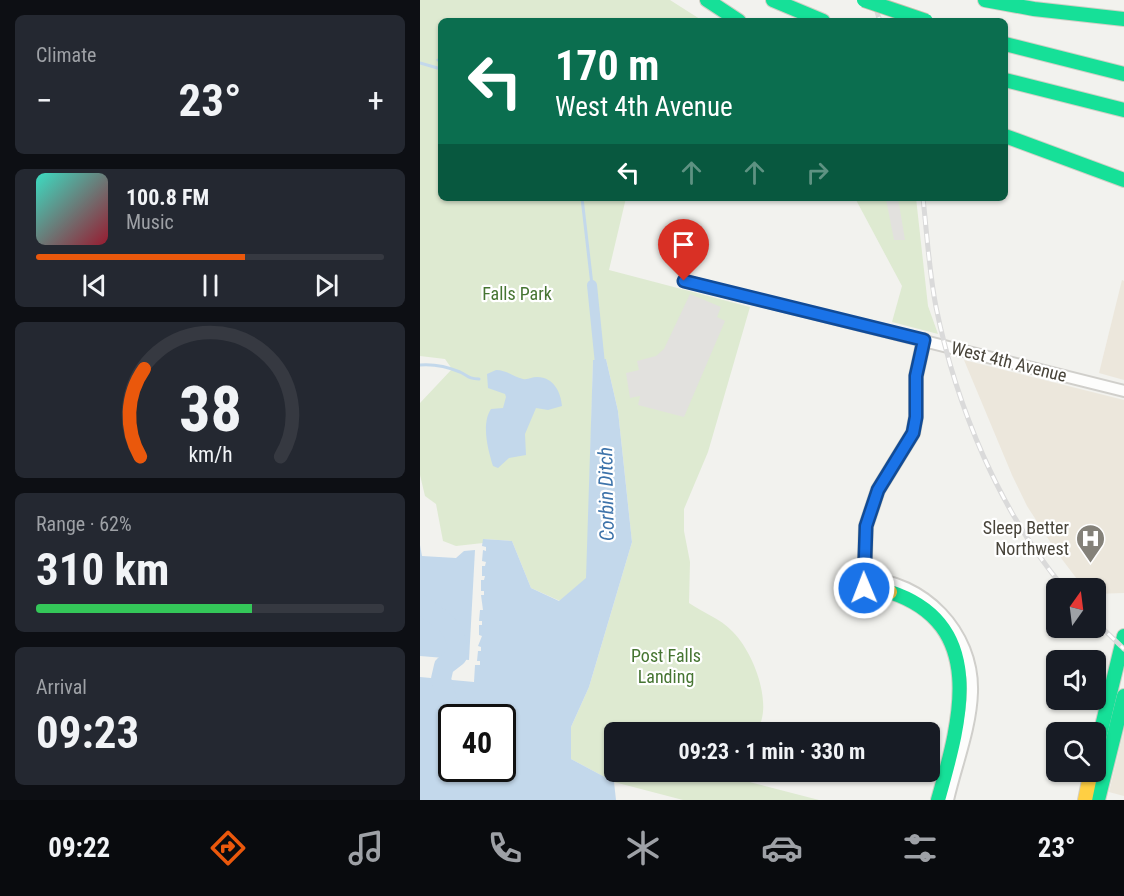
<!DOCTYPE html>
<meta charset="utf-8">
<style>
body{margin:0;font-family:"Roboto Condensed",sans-serif;background:#242831;color:#f1f3f6;height:100vh;display:flex;flex-direction:column;font-size:22px;white-space:nowrap}
*{box-sizing:border-box;margin:0}
p{font-size:20px;color:#9ea1a6}
.icon{flex:none;width:33px;height:33px;fill:none;stroke:currentColor;stroke-width:2;stroke-linecap:round;stroke-linejoin:round}
.map{position:relative;flex:1;overflow:hidden}
.panel{display:flex;flex-direction:column;gap:15px;padding:15px;background:#0d0f14;width:420px}
.panel>*{flex:none}
.guide{position:absolute;left:18px;top:18px;width:570px;height:183px;border-radius:9px;box-shadow:0 2px 4px #0004;background:#0b6e4f;color:#fff;overflow:hidden}
.needle{width:39px;rotate:14deg}
.buttons{position:absolute;left:626px;top:578px;display:grid;gap:12px}
.buttons a{display:grid;place-items:center;width:60px;height:60px;border-radius:9px;background:#171b24;box-shadow:0 2px 4px #0004;font-size:30px}
.speed{position:absolute;left:18px;top:704px;display:flex;gap:12px;font-size:30px;font-weight:700;text-align:center}
.speed>*{display:grid;place-content:center;width:78px;height:78px;border-radius:50%;background:#171b24;box-shadow:0 2px 4px #0004;line-height:1}
.speed .limit{border:3px solid #111;border-radius:9px;background:#fff;color:#111}
.pin{position:absolute;display:grid;place-items:center;width:51px;height:51px;color:#fff;margin:-62px -26px;border-radius:50% 50% 50% 0;rotate:-45deg;box-shadow:0 0 6px #0007}
.pin .icon{rotate:45deg}
.me{position:absolute;width:66px;margin:-33px;rotate:359deg;stroke-linejoin:round;filter:drop-shadow(0 0 4px #0008)}
.turn{display:flex;align-items:center;gap:21px;height:126px;padding:0 18px;font-size:27px}
.turn .icon{width:78px;height:78px;stroke-width:2.5}
.turn b{display:block;font-size:42px;line-height:51px}
.lanes{display:flex;align-items:center;height:57px;padding:0 18px;background:#0003;justify-content:center;gap:30px;direction:ltr}
.lanes .off{opacity:.35}
.big{font-size:45px;font-weight:700;line-height:1.1}
.panel .card{flex:1;display:flex;flex-direction:column;justify-content:center;gap:9px;min-width:0;padding:0 21px;border-radius:9px;background:#242831}
.panel .dial{align-items:center;gap:0}
.dial svg{height:156px;overflow:visible;fill:none;stroke:#363941;stroke-width:7;stroke-linecap:round;text-anchor:middle}
.dial text{fill:#f1f3f6;stroke:none}
.song{display:flex;align-items:center;gap:18px}
.cover{width:72px;height:72px;border-radius:9px;background:linear-gradient(135deg,hsl(170 70% 55%),hsl(350 70% 35%))}
.played{height:6px;border-radius:3px;background:linear-gradient(90deg,#ea580c 60%,#363941 60%)}
.keys{display:flex;justify-content:space-around;direction:ltr}
.heat{display:flex;justify-content:space-between;align-items:center;font-size:33px;direction:ltr}
.charge{height:9px;border-radius:4px;background:linear-gradient(90deg,#34c759 62%,#363941 0)}
.trip{position:absolute;left:184px;top:722px;width:336px;height:60px;border-radius:9px;background:#171b24;box-shadow:0 2px 4px #0004;font-weight:700;line-height:60px;text-align:center}
.tab-bar{display:flex;height:96px;justify-content:space-around;align-items:center;background:#090b0e;color:#9ea1a6}
.tab-bar .icon{width:42px;height:42px}
.tab-bar .active{color:#ea580c}
.tab-bar b{font-size:27px;color:#f1f3f6}
main{display:flex;flex:1;min-height:0}
.map>svg:first-child{display:block}
.commercial{fill:#ece7dc}
.green{fill:#deead1}
.parking{fill:#e2e1de}
.water{fill:#c3d8eb;fill-rule:evenodd}
.lines{fill:none;stroke-linecap:round;stroke-linejoin:round}
.stream{stroke:#c3d8eb;stroke-width:3}
.canal{stroke:#c3d8eb;stroke-width:10}
.river{stroke:#c3d8eb;stroke-width:20}
.street-casing{stroke:#d0cfcb;stroke-width:14}
.fast-casing{stroke:#d0cfc5;stroke-width:16}
.slow-casing{stroke:#d0cfc5;stroke-width:16}
.street{stroke:#fdfdfc;stroke-width:10}
.fast{stroke:#16e098;stroke-width:14}
.slow{stroke:#ffcf43;stroke-width:14}
.rail-casing{stroke:#dadada;stroke-width:5}
.rail{stroke:#fff;stroke-width:3;stroke-dasharray:9;stroke-linecap:butt}
.fast-bridge-casing{stroke:#c7c0ad;stroke-width:16;stroke-linecap:butt}
.fast-bridge{stroke:#16e098;stroke-width:14}
.route-casing{stroke:#114b97;stroke-width:15}
.route{stroke:#1a73e8;stroke-width:10}
.labels{text-anchor:middle;stroke-width:4.5;stroke-linejoin:round;paint-order:stroke}
.park-label{font-size:18px;fill:#467532;stroke:#fff}
.street-label{font-size:18px;fill:#48443a;stroke:#fff}
.poi-label{font-size:18px;fill:#48443a;stroke:#fff;text-anchor:end}
.water-label{font-size:20px;font-style:italic;fill:#3d73aa;stroke:#fff}
</style>
<main>
<section class="panel">
<div class="card"><p>Climate</p>
<div class="heat"><a>−</a><b class="big">23°</b><a>+</a></div>
</div>
<div class="card">
<div class="song"><i class="cover"></i><div><b>100.8 FM</b><p>Music</p></div></div>
<div class="played"></div>
<div class="keys"><svg class="icon" aria-label="previous" viewBox="0 0 24 24"><path d="M18 5L8 12l10 7zM5 5v14"/></svg><svg class="icon" aria-label="pause" viewBox="0 0 24 24"><path d="M8 5v14M16 5v14"/></svg><svg class="icon" aria-label="next" viewBox="0 0 24 24"><path d="M6 5l10 7-10 7zM19 5v14"/></svg></div>
</div>
<div class="card dial"><svg viewBox="0 0 100 80">
<path d="M14 69A42 42 0 1 1 86 69"/>
<path d="M14 69A42 42 0 0 1 16 24" stroke="#ea580c"/>
<text x="50" y="56" font-size="32" font-weight="700">38</text>
<text x="50" y="72" font-size="11">km/h</text>
</svg></div>
<div class="card"><p>Range · 62%</p><b class="big">310 km</b><div class="charge"></div></div>
<div class="card"><p>Arrival</p><b class="big">09:23</b></div>
</section>
<div class="map">
<svg width="704" height="800" viewBox="0 0 704 800">
<rect width="100%" height="100%" fill="#f2f2ee"/>
<g class="commercial">
<path d="M702,280L704,281V380L679,373Z"/>
<path d="M544,360L704,400V593L675,594V588H666L660,583L638,554L607,506L592,475Z"/>
<path d="M704,730V796L689,792Z"/>
</g>
<g class="green">
<path d="M0,0H250L283,21H21V198H206L189,270L330,307L288,452L264,509V531L270,562L269,603C282,612 301,619 312,631C333,651 355,706 336,732H195V771H297L295,773L399,800H263L194,782L151,759V727L169,687L212,542L198,411L186,359L173,360L167,578L140,601L111,588L92,541L63,539V543L36,546L23,541L16,504L5,496L0,475V403L32,369L25,359L0,356Z"/>
<path d="M435,198H496L508,306L518,334L472,322L482,286Z"/>
</g>
<g class="parking">
<path d="M478,198L485,240H474L466,199Z"/>
<path d="M270,294L301,307L297,317L305,321L264,417L218,405L220,396L210,398L206,373L219,370L217,361L236,356L244,349Z"/>
</g>
<g class="water">
<path d="M186,359L198,411L212,542L169,687L151,727V759L194,782L196,800H0V677L54,682L55,665H60V661H57L58,651H61V647L58,646L62,636L59,635V625H62V621H59L60,610H63L61,595H64V591H61V580H64L65,576H62V566H65L66,562L62,561L63,550L66,551V547L62,546L63,539L92,541L111,588L139,601L166,578L173,360ZM32,717H82V768H32Z"/>
<path d="M76,370C87,370 93,377 103,379C108,380 112,377 117,377C134,377 141,393 142,406L128,410L116,408L105,434L106,455L89,458L78,468L73,466C68,450 61,424 71,409L83,408L86,397L85,394L68,388L67,374Z"/>
<path d="M0,545L2,556L36,558L44,551L55,550L49,660L0,656Z"/>
</g>
<g class="lines">
<g class="stream">
<path d="M18,60L21,62"/>
<path d="M0,63L21,69"/>
<path d="M162,198L172,285"/>
<path d="M0,365C13,364 28,367 40,372C48,376 49,379 59,379"/>
</g>
<path class="canal" d="M172,285L181,374"/>
<path class="river" d="M0,604C21,621 39,624 37,656L24,666L21,679L32,717"/>
<defs>
<g id="street">
<path d="M264,281L704,391"/>
<path d="M444,578C504,580 554,632 552,692C551,728 536,765 528,800"/>
</g>
<g id="fast">
<path d="M287,0L319,21"/>
<path d="M353,0L403,21"/>
<path d="M565,0L614,9L704,19"/>
<path d="M585,44L704,74"/>
<path d="M585,80L704,110"/>
<path d="M585,136L704,180"/>
<path d="M470,592C570,625 539,725 518,800"/>
<path d="M675,755L704,636"/>
<path d="M678,800L704,696"/>
</g>
<g id="slow">
<path d="M470,592L444,588L446,526L458,490L493,433L496,417V376L504,340"/>
<path d="M665,800L671,771"/>
</g>
</defs>
<use href="#street" class="street-casing"/>
<use href="#fast" class="fast-casing"/>
<use href="#slow" class="slow-casing"/>
<use href="#street" class="street"/>
<use href="#fast" class="fast"/>
<use href="#slow" class="slow"/>
<defs>
<g id="rail">
<path d="M453,0L460,21"/>
<path d="M503,198C507,234 509,271 516,307C536,405 579,511 644,588"/>
<path d="M675,621L704,649"/>
</g>
</defs>
<use href="#rail" class="rail-casing"/>
<use href="#rail" class="rail"/>
<defs>
<path id="fast-bridge" d="M444,0L506,21"/>
</defs>
<use href="#fast-bridge" class="fast-bridge-casing"/>
<use href="#fast-bridge" class="fast-bridge"/>
</g>
<g class="lines">
<defs>
<path id="route" d="M264,281L504,340L496,376V417L493,433L458,490L446,526L444,588"/>
</defs>
<use href="#route" class="route-casing"/>
<use href="#route" class="route"/>
</g>
<defs>
<symbol id="hospital-pin" viewBox="-11 -11 22 30"><path d="M0 17L-7.5 6A9.5 9.5 0 1 1 7.5 6Z" fill="#848179" stroke="#fff"/><path d="M-5-5h3v3.5h4V-5h3V5h-3V1.5h-4V5h-3Z" fill="#fff"/></symbol>
</defs>
<g fill-rule="evenodd">
<use href="#hospital-pin" x="654" y="522" width="33" height="45"/>
</g>
<g class="labels">
<g class="park-label">
<text x="97" y="300">Falls Park</text>
<text x="246" y="662">Post Falls<tspan x="246" dy="21">Landing</tspan></text>
</g>
<g class="street-label">
<text transform="translate(589 362) rotate(14)" y="6">West 4th Avenue</text>
</g>
<g class="poi-label">
<text x="649" y="534">Sleep Better<tspan x="649" dy="21">Northwest</tspan></text>
</g>
<g class="water-label">
<text transform="translate(186 494) rotate(-91)" y="7">Corbin Ditch</text>
</g>
</g>
</svg>
<div class="buttons">
<a><svg class="needle" viewBox="-14 -14 28 28"><path d="M0-13l5 13h-10z" fill="#e53935"/><path d="M0 13l5-13h-10z" fill="#9ea1a6"/></svg></a>
<a><svg class="icon" aria-label="sound" viewBox="0 0 24 24"><path d="M4 9h4l5-4v14l-5-4H4zM17 9q2 3 0 6"/></svg></a>
<a><svg class="icon" aria-label="search" viewBox="0 0 24 24"><circle cx="10" cy="10" r="6"/><path d="M15 15l6 6"/></svg></a>
</div>
<div class="speed"><div class="limit">40</div></div>
<div class="pin" style="left:264px;top:281px;background:#d93025"><svg class="icon" aria-label="arrive" viewBox="0 0 24 24"><path d="M6 21V4h12l-3 4 3 4H6"/></svg></div>
<svg class="me" style="left:444px;top:588px" viewBox="-20 -20 40 40"><circle r="17" fill="#1a73e8" stroke="#fff" stroke-width="3"/><path d="M0-11L8 9 0 5-8 9z" fill="#fff"/></svg>
<div class="trip">09:23 · 1 min · 330 m</div>
<div class="guide">
<div class="turn"><svg class="icon" aria-label="left" viewBox="0 0 24 24"><path d="M17 20v-9H6M10 6l-5 5 5 5"/></svg><div><b>170 m</b>West 4th Avenue</div></div>
<div class="lanes"><svg class="icon" aria-label="left" viewBox="0 0 24 24"><path d="M17 20v-9H6M10 6l-5 5 5 5"/></svg><svg class="icon off" aria-label="ahead" viewBox="0 0 24 24"><path d="M12 20V5M6 11l6-6 6 6"/></svg><svg class="icon off" aria-label="ahead" viewBox="0 0 24 24"><path d="M12 20V5M6 11l6-6 6 6"/></svg><svg class="icon off" aria-label="right" viewBox="0 0 24 24"><path d="M7 20v-9h11M14 6l5 5-5 5"/></svg></div>
</div>
</div>
</main>
<nav class="tab-bar">
<b>09:22</b>
<svg class="icon active" aria-label="directions" viewBox="0 0 24 24"><path d="M12 3l9 9-9 9-9-9zM9 14v-3h6M13 9l2 2-2 2"/></svg>
<svg class="icon" aria-label="music" viewBox="0 0 24 24"><path d="M9 18V5l10-2v13"/><circle cx="6" cy="18" r="3"/><circle cx="16" cy="16" r="3"/></svg>
<svg class="icon" aria-label="phone" viewBox="0 0 24 24"><path d="M5 4h4l2 5-3 2q2 4 5 5l2-3 5 2v4C11 20 4 13 5 4z"/></svg>
<svg class="icon" aria-label="climate" viewBox="0 0 24 24"><path d="M12 3v18M4 7l16 10M4 17L20 7"/></svg>
<svg class="icon" aria-label="car" viewBox="0 0 24 24"><path d="M5 17H2v-5l4-1 3-4h7l3 4 3 1v5h-3M9 17h6M6 11h13"/><circle cx="7" cy="17" r="2"/><circle cx="17" cy="17" r="2"/></svg>
<svg class="icon" aria-label="filters" viewBox="0 0 24 24"><path d="M4 7h16M4 17h16"/><circle cx="9" cy="7" r="2"/><circle cx="15" cy="17" r="2"/></svg>
<b>23°</b>
</nav>
